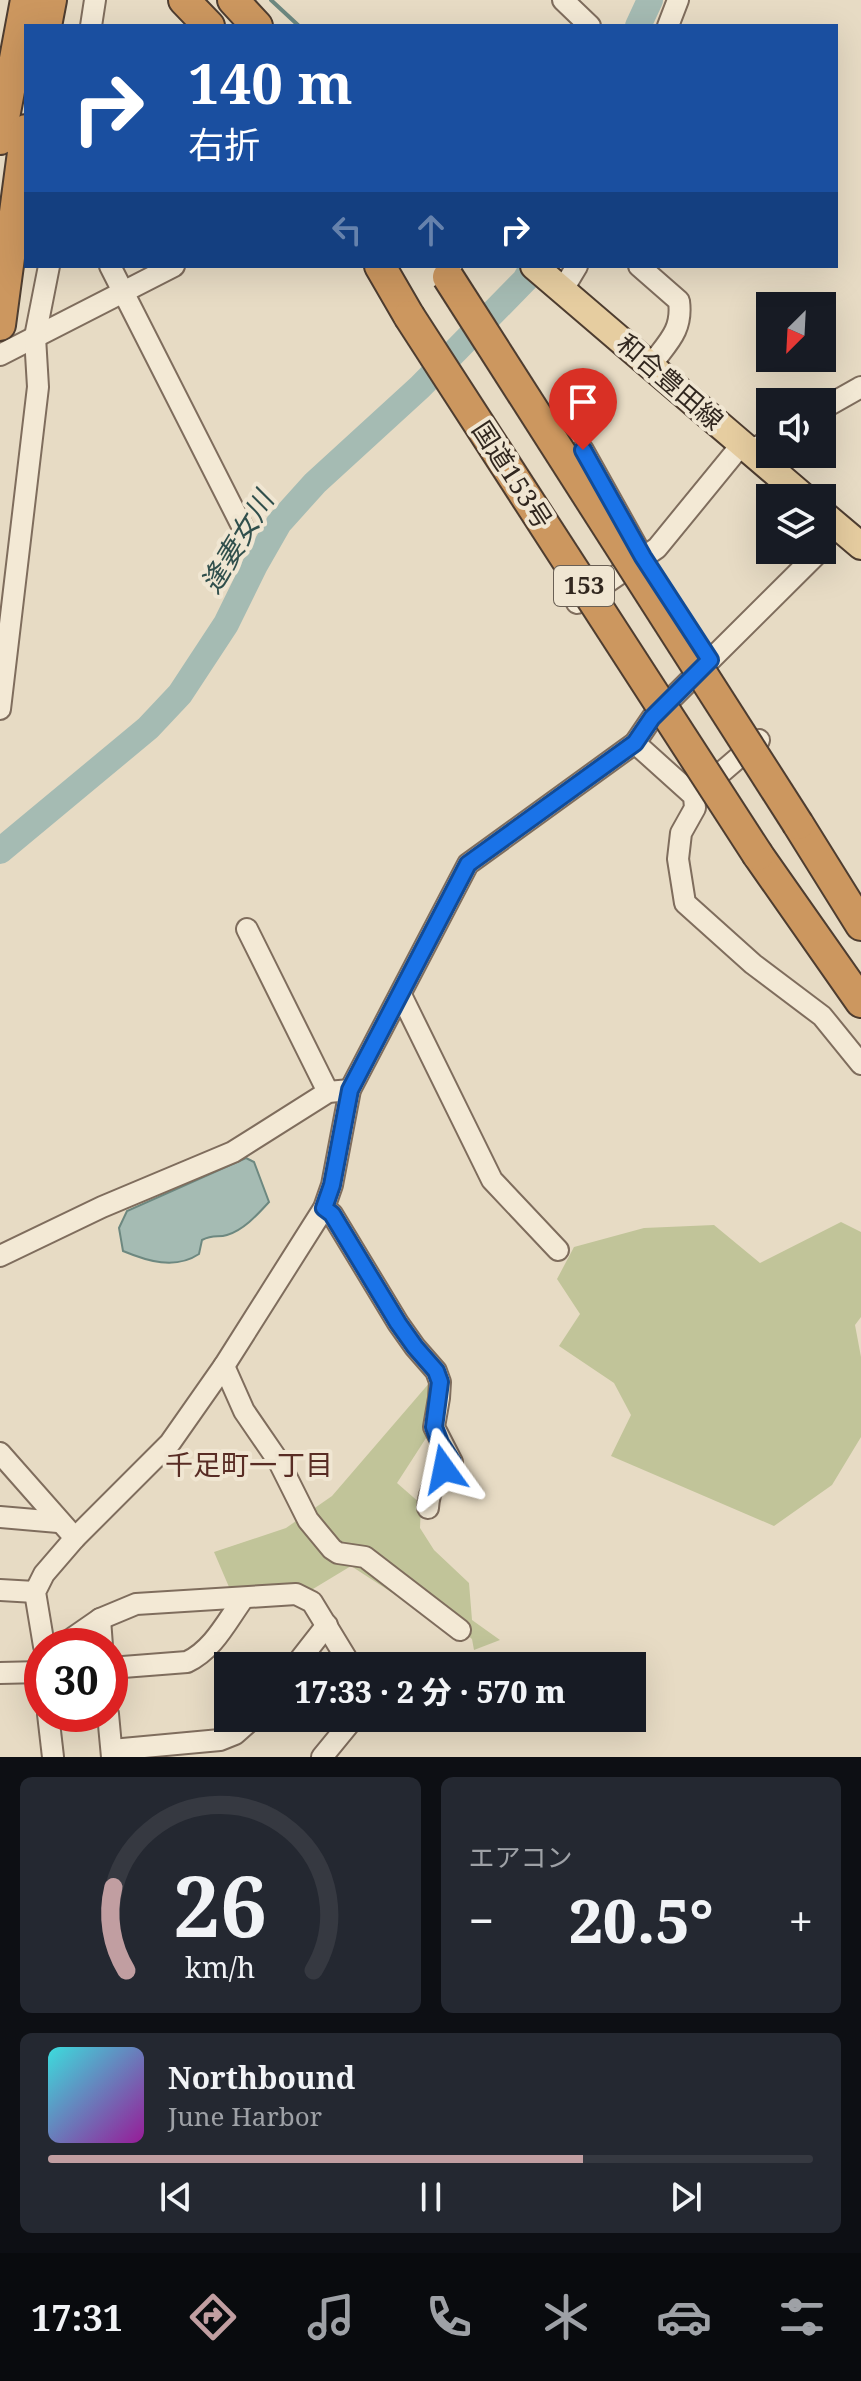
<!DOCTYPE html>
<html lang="ja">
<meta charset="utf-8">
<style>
body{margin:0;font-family:"Noto Serif","Noto Sans JP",serif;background:#242831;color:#f1f3f6;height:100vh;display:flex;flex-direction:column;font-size:30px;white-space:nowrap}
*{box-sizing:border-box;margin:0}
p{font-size:26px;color:#9ea1a6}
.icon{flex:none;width:44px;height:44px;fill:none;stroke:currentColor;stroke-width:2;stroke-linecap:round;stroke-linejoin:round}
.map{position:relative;height:1757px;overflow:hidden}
.sheet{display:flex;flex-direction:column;gap:20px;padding:20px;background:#0d0f14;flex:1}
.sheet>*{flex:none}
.guide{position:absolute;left:24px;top:24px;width:814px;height:244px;border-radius:0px;box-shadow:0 8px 32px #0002;background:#1a4fa0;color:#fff;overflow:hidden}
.needle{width:52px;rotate:204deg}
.tools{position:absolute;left:756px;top:292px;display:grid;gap:16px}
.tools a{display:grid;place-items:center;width:80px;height:80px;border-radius:0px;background:#171b24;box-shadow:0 8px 32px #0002;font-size:40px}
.speed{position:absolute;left:24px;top:1628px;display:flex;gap:16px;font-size:40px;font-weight:700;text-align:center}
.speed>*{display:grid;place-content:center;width:104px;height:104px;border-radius:50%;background:#171b24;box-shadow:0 8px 32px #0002;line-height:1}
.speed .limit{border:12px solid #d22;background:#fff;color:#111}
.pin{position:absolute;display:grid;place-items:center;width:68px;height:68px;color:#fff;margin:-82px -34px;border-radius:50% 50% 50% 0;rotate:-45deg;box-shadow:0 0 8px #0007}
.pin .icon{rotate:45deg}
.me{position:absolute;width:88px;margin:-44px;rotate:348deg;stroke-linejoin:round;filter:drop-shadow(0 0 6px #0008)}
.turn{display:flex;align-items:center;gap:28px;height:168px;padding:0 32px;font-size:36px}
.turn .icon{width:104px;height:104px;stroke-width:2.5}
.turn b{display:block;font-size:56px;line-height:68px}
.lanes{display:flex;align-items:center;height:76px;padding:0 32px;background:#0003;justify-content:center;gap:40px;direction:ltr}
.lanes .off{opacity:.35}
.big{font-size:60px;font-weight:800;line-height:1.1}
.sheet .card{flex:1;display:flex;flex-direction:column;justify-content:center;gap:12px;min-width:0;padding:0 28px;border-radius:12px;background:#242831}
.sheet .dial{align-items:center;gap:0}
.dial svg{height:208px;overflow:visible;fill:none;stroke:#363941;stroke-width:7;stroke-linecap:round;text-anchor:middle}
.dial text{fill:#f1f3f6;stroke:none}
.song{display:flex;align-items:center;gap:24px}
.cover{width:96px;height:96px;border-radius:12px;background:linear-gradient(135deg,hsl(180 70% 55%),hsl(300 70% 35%))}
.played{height:8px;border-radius:4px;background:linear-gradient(90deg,#c19ea1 70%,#363941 70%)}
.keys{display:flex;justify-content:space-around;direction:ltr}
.heat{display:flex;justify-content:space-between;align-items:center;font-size:44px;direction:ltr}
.sheet .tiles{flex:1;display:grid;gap:20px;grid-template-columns:1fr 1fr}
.card:last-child{grid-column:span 2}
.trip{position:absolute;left:214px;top:1652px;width:432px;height:80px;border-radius:0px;background:#171b24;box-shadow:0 8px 32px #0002;font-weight:800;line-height:80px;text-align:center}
.dock{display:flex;height:128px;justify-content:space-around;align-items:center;background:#090b0e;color:#9ea1a6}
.dock .icon{width:56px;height:56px}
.dock .selected{color:#c19ea1}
.dock b{font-size:36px;color:#f1f3f6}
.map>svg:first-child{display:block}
.green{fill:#c1c499}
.water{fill:#a5bbb3;stroke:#6d8880;stroke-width:2}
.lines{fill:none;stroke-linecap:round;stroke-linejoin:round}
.stream{stroke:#6d8880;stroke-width:4}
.river{stroke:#a5bbb3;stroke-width:26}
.minor-casing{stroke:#7f6d5d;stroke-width:24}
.major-casing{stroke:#4e3d30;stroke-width:30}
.highway-casing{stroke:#4e3d30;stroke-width:34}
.minor{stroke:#f3e9d5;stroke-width:20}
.major{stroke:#e6cda0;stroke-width:26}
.highway{stroke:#cc975f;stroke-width:30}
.highway-bridge-casing{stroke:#4e3d30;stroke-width:34;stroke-linecap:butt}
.highway-bridge{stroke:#cc975f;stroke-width:30}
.route-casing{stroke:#114b97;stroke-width:20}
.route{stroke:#1a73e8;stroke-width:14}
.labels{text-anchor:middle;stroke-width:8;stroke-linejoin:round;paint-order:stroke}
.shield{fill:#f0e6d2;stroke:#6a6055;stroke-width:2}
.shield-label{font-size:24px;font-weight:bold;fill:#31271f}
.street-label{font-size:26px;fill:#31271f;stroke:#f0e6d2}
.water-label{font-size:28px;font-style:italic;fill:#304f4c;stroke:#f0e6d2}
.neighbourhood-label{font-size:28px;fill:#582c24;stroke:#f0e6d2}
</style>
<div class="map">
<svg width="861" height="1757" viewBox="0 0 861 1757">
<rect width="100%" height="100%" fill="#e7dbc4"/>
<g class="green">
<path d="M841,1222L861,1232V1317L855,1325L861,1357V1437L832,1485L774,1526L611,1456L631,1415L614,1383L559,1346L580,1314L557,1279L574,1247L644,1228L714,1225L760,1263Z"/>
<path d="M431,1381L428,1435L397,1483L421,1504L420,1528L434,1550L469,1583L472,1620L500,1640L474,1650L472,1639L424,1599L408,1603L351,1566L308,1592L232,1594L214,1552L286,1528L332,1496Z"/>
</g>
<path class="water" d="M246,1158L254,1162L269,1202C258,1214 244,1230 227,1235C218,1238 214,1234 202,1240L199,1254C175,1270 147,1261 123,1251L119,1228L127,1211Z"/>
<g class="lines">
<path class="stream" d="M271,0L299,26"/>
<g class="river">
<path d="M638,26L650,0"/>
<path d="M0,851L148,728L180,694L226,624L255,565L279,523L315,483L420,387L525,280L533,266"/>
</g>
<defs>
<g id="minor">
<path d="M563,0L590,26"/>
<path d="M91,26L95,0"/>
<path d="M668,26L678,0"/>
<path d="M110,266L243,528"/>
<path d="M639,266L679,301C683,331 667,343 651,365"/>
<path d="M562,291L577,266"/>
<path d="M0,355L174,266"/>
<path d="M822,409L861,387"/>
<path d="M583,450L641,554"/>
<path d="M750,451L770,440"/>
<path d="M577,603L657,548L742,444"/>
<path d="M0,709L38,387L35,337L49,266"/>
<path d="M635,743L694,796L695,808L681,833L678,859L685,903L753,964L822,1016L861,1064"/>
<path d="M701,790L759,740"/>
<path d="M247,929L328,1092"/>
<path d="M401,995L492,1180L558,1250"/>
<path d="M324,1208L332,1214L398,1323L415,1347L436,1371L440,1382L439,1398L434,1427L452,1462C438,1474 429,1489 428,1508"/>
<path d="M0,1256L102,1207L233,1152L328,1092L350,1090"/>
<path d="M224,1366L244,1411L279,1462L308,1520L332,1549L338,1553L365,1557L460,1630"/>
<path d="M0,1453L75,1538"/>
<path d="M0,1517L58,1522"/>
<path d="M0,1590L35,1592"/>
<path d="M100,1619L102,1646"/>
<path d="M44,1646L35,1592L44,1574L75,1538L170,1443L224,1366L324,1208L332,1185L350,1090L468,864L635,743L652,718L821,550"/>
<path d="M61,1646L100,1619L136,1604L296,1594L312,1602L351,1666"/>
<path d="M295,1666L327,1625"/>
<path d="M110,1668L187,1662C213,1650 227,1621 243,1599"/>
<path d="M0,1673L42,1672"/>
<path d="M48,1714L53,1757"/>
<path d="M108,1714L112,1757"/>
<path d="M112,1750L220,1740L235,1734L253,1718"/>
<path d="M322,1757L354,1718"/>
</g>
<g id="major">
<path d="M534,266L805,498"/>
<path d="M822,513L861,546"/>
</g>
<g id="highway">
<path d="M184,0L209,26"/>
<path d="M233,0L257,26"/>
<path d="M46,26L51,0"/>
<path d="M0,139L26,0"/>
<path d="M380,266L409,316"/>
<path d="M0,325L26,130"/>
<path d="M798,824L861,925"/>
<path d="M758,855L861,1002"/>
</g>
</defs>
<use href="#minor" class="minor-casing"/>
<use href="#major" class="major-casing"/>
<use href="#highway" class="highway-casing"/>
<use href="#minor" class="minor"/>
<use href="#major" class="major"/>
<use href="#highway" class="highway"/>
<defs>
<g id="highway-bridge">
<path d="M448,277L798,824"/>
<path d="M409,316L758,855"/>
</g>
</defs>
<use href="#highway-bridge" class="highway-bridge-casing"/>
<use href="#highway-bridge" class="highway-bridge"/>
</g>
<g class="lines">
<defs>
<path id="route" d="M444,1469L452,1462L440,1443L434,1427L440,1382L436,1371L415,1347L398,1323L332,1214L324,1208L332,1185L350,1090L468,864L635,743L652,718L710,660L643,557L583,450"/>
</defs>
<use href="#route" class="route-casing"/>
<use href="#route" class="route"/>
</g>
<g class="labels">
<rect class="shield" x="554" y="566" width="60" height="40" rx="6"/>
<g class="shield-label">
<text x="584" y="594">153</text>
</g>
<g class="street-label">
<text transform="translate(670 382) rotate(41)" y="9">和合豊田線</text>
<text transform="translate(512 475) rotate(57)" y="9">国道153号</text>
</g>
<g class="water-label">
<text transform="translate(237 542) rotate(-59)" y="10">逢妻女川</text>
</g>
<g class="neighbourhood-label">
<text x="249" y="1475">千足町一丁目</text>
</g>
</g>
</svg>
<div class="tools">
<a><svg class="needle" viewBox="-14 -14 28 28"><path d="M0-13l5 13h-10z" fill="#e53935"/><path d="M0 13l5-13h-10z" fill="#9ea1a6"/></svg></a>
<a><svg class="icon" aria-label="sound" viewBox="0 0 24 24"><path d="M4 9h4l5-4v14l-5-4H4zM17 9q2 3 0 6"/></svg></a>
<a><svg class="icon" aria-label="layers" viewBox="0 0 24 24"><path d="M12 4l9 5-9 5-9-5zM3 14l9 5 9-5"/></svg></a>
</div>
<div class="speed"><div class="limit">30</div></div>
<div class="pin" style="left:583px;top:450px;background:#d93025"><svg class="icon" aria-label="arrive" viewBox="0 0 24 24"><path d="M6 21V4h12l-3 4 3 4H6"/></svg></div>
<svg class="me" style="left:444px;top:1469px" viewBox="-20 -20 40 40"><path d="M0-17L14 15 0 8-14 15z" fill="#1a73e8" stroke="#fff" stroke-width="4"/></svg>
<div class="trip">17:33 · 2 分 · 570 m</div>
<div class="guide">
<div class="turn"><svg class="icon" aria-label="right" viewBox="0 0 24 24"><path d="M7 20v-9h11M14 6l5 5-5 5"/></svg><div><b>140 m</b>右折</div></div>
<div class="lanes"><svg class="icon off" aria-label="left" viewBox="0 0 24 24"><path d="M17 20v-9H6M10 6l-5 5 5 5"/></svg><svg class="icon off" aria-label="ahead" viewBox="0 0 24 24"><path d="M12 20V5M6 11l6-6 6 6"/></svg><svg class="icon" aria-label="right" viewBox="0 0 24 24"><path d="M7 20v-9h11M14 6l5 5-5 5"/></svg></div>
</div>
</div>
<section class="sheet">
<div class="tiles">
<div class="card dial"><svg viewBox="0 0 100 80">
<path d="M14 69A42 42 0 1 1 86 69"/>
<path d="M14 69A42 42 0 0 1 9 37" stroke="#c19ea1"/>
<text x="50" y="56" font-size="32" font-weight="700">26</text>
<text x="50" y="72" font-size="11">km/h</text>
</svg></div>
<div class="card"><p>エアコン</p>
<div class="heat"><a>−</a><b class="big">20.5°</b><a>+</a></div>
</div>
<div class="card">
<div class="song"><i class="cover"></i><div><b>Northbound</b><p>June Harbor</p></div></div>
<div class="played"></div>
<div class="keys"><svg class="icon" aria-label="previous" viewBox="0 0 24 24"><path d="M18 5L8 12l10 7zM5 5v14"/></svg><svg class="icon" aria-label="pause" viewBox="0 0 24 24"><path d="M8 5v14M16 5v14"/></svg><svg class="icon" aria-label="next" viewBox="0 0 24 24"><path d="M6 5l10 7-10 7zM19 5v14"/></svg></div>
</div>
</div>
</section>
<nav class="dock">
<b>17:31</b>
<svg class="icon selected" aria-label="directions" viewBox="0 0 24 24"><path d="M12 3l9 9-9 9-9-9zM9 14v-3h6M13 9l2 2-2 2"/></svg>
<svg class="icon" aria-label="music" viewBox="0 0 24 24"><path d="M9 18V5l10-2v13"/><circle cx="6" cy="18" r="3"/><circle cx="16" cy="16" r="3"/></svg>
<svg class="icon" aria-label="phone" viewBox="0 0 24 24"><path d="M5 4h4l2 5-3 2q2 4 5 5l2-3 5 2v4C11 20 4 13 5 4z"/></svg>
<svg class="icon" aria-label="climate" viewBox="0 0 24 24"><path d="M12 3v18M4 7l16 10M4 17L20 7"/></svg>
<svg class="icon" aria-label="car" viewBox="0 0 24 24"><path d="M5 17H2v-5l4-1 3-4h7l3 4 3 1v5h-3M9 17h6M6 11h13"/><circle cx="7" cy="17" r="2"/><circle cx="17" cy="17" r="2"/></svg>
<svg class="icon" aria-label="filters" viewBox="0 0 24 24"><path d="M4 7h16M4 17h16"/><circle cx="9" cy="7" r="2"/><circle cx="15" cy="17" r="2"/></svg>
</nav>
